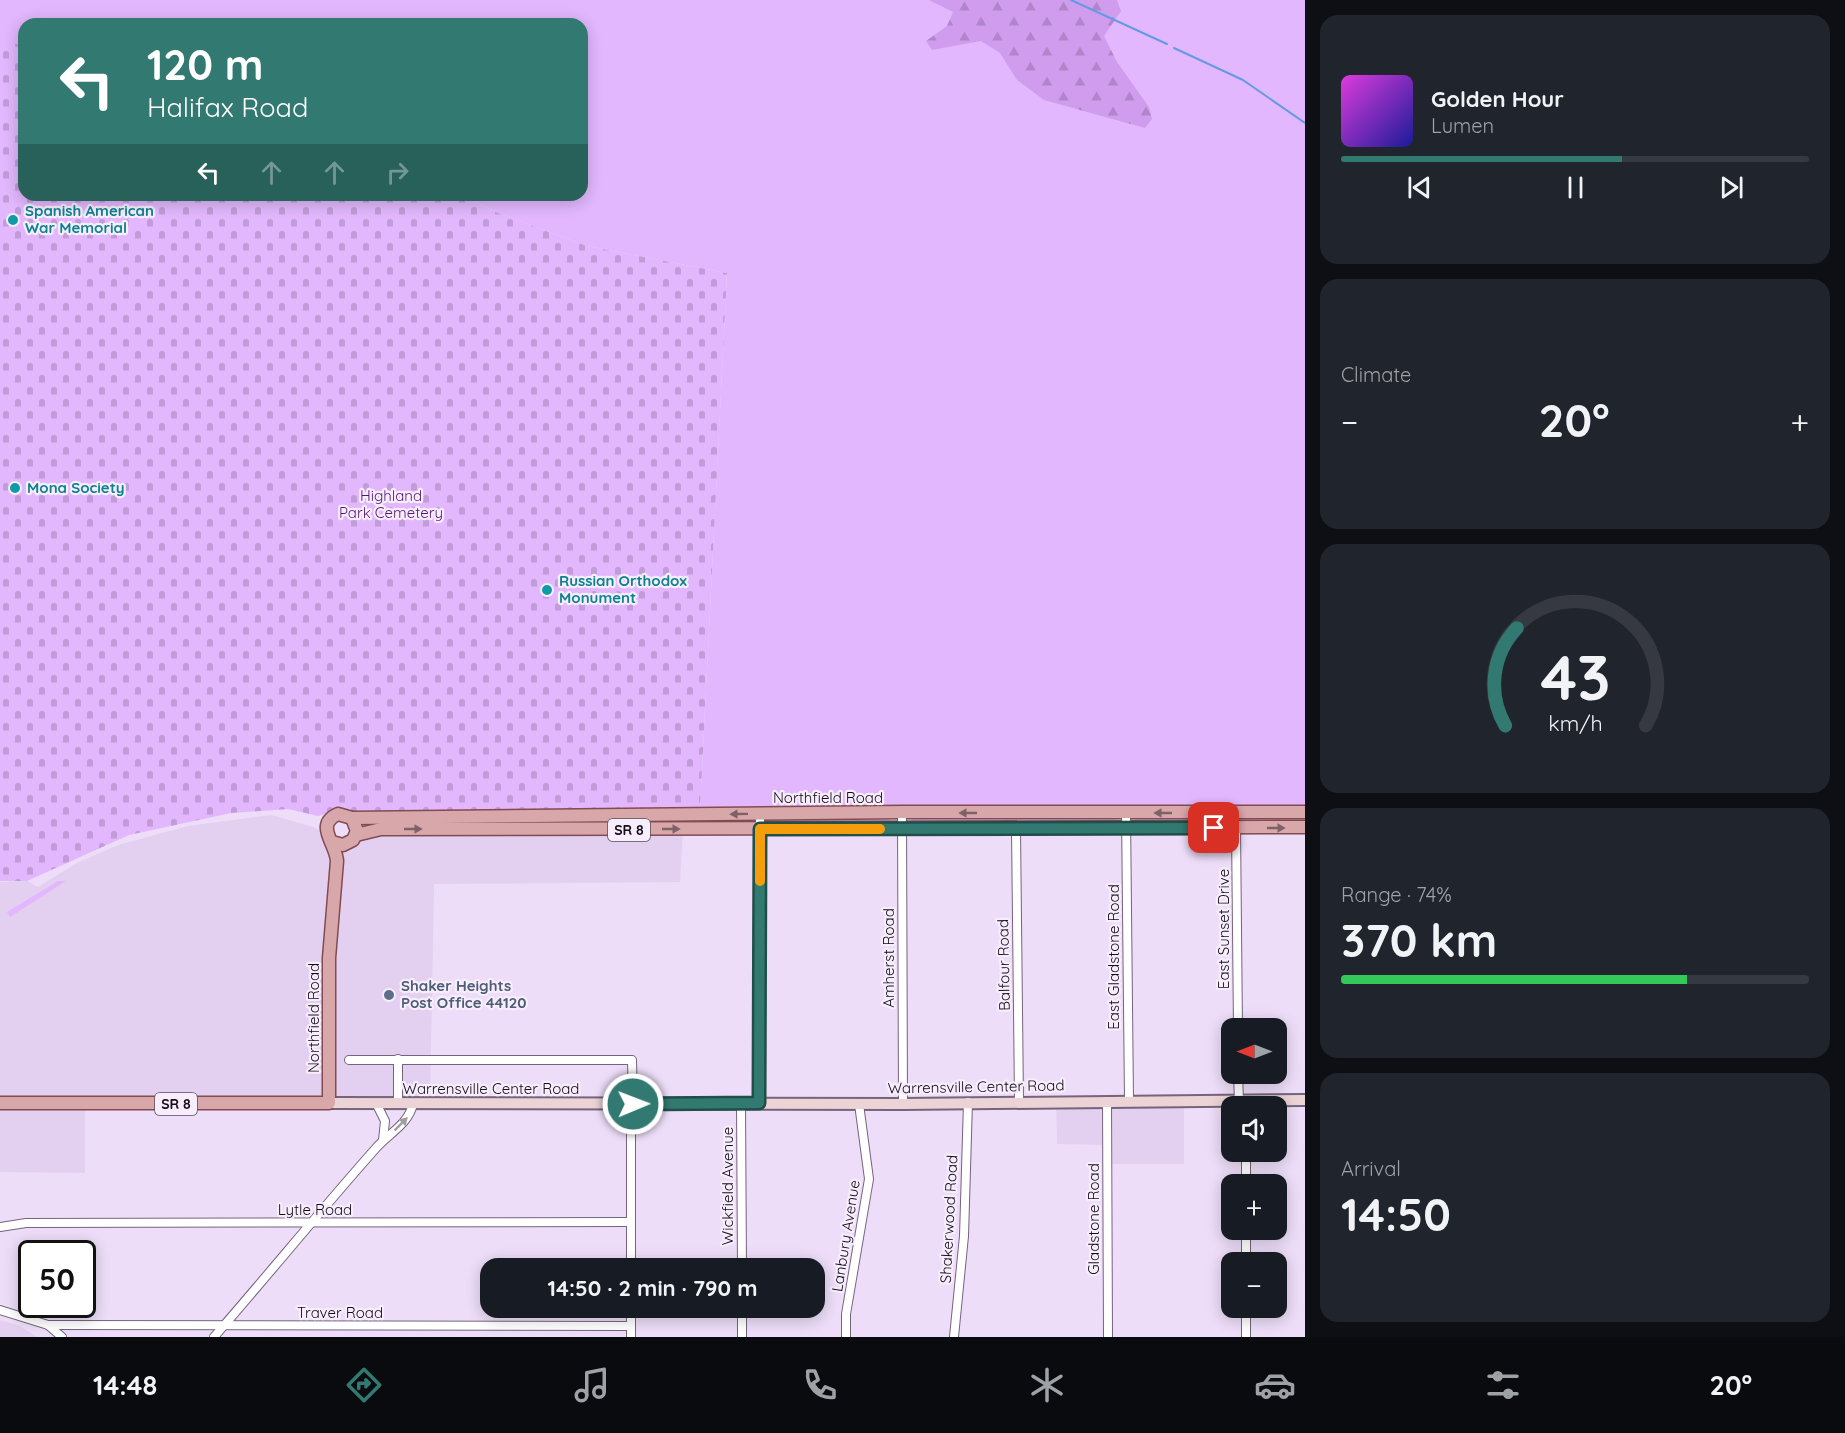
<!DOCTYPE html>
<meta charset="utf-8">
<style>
body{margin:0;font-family:Quicksand,sans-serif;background:#20242c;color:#f1f3f6;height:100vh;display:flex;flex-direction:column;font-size:22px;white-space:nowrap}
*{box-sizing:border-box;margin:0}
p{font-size:20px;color:#9ea1a6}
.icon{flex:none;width:33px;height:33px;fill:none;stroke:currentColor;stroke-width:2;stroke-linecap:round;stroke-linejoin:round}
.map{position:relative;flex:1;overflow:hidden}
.sheet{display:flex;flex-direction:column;gap:15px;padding:15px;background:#0d0f14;width:540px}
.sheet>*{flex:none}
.top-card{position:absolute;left:18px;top:18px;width:570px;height:183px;border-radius:18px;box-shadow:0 3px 15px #0003;background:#327971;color:#fff;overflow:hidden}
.needle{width:39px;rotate:270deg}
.buttons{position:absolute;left:1221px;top:1018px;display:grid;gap:12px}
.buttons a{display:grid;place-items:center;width:66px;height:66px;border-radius:12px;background:#171b24;box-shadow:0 3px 15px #0003;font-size:30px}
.speed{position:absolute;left:18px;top:1240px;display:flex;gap:12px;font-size:30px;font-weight:700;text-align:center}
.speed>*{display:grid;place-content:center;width:78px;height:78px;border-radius:50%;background:#171b24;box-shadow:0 3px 15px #0003;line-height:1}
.speed .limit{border:3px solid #111;border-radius:9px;background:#fff;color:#111}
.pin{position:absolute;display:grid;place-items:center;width:51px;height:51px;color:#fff;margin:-26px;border-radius:12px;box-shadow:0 3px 9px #0006}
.me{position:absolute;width:66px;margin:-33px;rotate:89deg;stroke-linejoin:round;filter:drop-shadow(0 0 4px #0008)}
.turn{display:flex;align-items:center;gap:21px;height:126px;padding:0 30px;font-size:27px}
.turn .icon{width:78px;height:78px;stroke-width:2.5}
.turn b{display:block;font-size:42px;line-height:51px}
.lanes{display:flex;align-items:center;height:57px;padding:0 30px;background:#0003;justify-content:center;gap:30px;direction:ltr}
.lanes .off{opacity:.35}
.big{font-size:45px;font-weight:700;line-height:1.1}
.sheet .widget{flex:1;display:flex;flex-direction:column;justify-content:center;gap:9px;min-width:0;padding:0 21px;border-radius:18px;background:#20242c}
.sheet .dial{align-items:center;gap:0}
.dial svg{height:156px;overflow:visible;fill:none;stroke:#363941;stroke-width:7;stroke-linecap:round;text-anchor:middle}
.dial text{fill:#f1f3f6;stroke:none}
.song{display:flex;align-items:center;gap:18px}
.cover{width:72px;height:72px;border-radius:9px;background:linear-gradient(135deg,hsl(300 70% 55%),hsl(240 70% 35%))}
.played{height:6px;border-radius:3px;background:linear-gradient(90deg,#327971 60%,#363941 60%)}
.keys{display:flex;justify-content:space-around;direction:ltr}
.heat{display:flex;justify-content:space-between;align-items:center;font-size:33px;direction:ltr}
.charge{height:9px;border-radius:4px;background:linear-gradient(90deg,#34c759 74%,#363941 0)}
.trip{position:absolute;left:480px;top:1258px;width:345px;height:60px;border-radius:18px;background:#171b24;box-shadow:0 3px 15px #0003;font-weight:700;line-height:60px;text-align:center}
.tabs{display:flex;height:96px;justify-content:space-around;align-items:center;background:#090b0e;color:#9ea1a6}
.tabs .icon{width:42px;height:42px}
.tabs .active{color:#327971}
.tabs b{font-size:27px;color:#f1f3f6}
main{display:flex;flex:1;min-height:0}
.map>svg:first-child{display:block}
.built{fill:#e3cff0}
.grass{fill:#e2b7fd}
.forest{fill:url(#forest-firs)}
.cemetery{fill:url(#cemetery-stones)}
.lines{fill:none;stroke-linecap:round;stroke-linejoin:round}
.stream{stroke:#639ae4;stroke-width:2}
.street-casing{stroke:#74657d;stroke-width:10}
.secondary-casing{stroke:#74657d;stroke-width:14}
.primary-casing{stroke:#824b52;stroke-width:15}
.street{stroke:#fff;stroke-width:8}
.secondary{stroke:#ecd3d5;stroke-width:10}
.primary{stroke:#d8a7aa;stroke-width:12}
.oneway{fill:#7f6267}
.oneway2{fill:#a19ea2}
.route-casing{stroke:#204f49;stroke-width:15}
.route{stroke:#327971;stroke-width:10}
.slow{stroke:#f59e0b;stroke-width:10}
.culture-dot{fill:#0f9aa8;stroke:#f7edfd;stroke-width:2}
.service-dot{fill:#5c6f8a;stroke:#f7edfd;stroke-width:2}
.labels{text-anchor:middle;stroke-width:4.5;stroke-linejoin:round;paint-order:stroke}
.shield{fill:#f7edfd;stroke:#57505b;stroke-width:1.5}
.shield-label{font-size:14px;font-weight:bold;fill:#130d16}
.culture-label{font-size:15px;font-weight:bold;fill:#0d838f;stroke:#f7edfd;text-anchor:start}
.park-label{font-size:15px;fill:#571676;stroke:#f7edfd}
.street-label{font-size:15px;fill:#130d16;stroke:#f7edfd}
.service-label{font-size:15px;font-weight:bold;fill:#4e5e75;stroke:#f7edfd;text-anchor:start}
</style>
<main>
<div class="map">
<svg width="1305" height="1337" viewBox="0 0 1305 1337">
<defs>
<pattern id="forest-firs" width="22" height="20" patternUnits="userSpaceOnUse" patternTransform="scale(1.5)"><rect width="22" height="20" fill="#cf9cee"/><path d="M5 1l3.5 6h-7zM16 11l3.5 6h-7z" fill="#b185cb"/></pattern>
<pattern id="cemetery-stones" width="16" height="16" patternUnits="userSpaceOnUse" patternTransform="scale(1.5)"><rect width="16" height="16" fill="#e2b7fd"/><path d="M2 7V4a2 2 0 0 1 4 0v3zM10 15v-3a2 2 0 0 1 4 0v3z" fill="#c19cd8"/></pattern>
</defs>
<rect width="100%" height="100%" fill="#edddf8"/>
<g class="built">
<path d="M271,815L313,827L326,834L335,844L356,835L683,829L680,882L434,884L430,1104L85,1105V1173L0,1172V882L27,881L38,887L77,863L118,845L188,826Z"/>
<path d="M1056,1101H1184V1164H1108L1107,1145L1057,1144Z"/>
<path d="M0,1320L20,1326L37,1337H0Z"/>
</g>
<g class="grass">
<path d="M0,0H1305V806L700,809L727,273L587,246L498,213L461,195H582V24H24V45L0,44Z"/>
<path d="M1114,817L1117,821L1114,824H911V818Z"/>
<path d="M1138,817H1305V823H1135V819Z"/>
<path d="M749,818V825L524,823L533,822Z"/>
<path d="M888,818L891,823L768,824V820Z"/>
<path d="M58,881H66L10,917L7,912Z"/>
</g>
<path class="forest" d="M929,0H1117L1121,11L1104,36L1117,62L1149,107L1152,119L1145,128L1044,100L1017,80L1000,53L981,41L932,50L926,41L947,26L953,12Z"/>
<path class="cemetery" d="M9,43L24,45V195H461L498,213L587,246L727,273L700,809L500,810L364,817L341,810L318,816L288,809L231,813L129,835L27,881H0V44Z"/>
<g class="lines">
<g class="stream">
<path d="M1071,0L1167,44"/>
<path d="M1174,48L1243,80L1305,123"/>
</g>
<defs>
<g id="street">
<path d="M902,812L903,1104"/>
<path d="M1126,813L1129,1101"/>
<path d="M1236,828L1238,1029"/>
<path d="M1016,829L1019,1101"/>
<path d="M398,1059V1104"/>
<path d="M349,1060H632L633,1104"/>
<path d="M1238,1074L1239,1101"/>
<path d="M1107,1101L1108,1337"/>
<path d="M376,1103L385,1121L383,1140"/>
<path d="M759,1103L760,813"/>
<path d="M741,1104L742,1269"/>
<path d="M614,1105L625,1113L631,1126"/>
<path d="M1246,1152V1185"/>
<path d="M0,1227L26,1223L631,1222"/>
<path d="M1246,1230V1263"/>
<path d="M631,1269V1126L636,1113L647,1104"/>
<path d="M631,1308V1337"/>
<path d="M742,1308V1337"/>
<path d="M1246,1308V1337"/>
<path d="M0,1310L48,1325L62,1337"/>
<path d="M48,1325L631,1326"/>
<path d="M214,1337C268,1275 321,1210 376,1148C389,1133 408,1125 413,1104"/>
<path d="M846,1337V1314L869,1179L859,1104"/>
<path d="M954,1337L964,1236L968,1102"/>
</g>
<path id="secondary" d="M329,1103L903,1104L1305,1100"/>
<g id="primary">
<path d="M352,818L902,812H1305"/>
<path d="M356,835L381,829L1305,827"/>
<path d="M0,1103H329V958L337,861C336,843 314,825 338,814L352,818L357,831L353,840L343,845L332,842"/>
</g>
</defs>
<use href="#street" class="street-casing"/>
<use href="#secondary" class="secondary-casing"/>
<use href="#primary" class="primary-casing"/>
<use href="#street" class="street"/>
<use href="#secondary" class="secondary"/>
<use href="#primary" class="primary"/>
</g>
<defs><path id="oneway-solid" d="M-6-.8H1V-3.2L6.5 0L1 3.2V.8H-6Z" transform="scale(1.5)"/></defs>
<g class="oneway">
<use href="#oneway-solid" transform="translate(968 813) rotate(-180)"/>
<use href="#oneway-solid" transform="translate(1163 813) rotate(180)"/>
<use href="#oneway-solid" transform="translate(739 814) rotate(179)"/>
<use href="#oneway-solid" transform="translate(1276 828)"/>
<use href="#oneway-solid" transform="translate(413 829)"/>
<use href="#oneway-solid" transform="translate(671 829)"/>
</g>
<use class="oneway2" href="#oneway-solid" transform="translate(401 1124) rotate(-45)"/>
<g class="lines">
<defs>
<path id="route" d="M633,1104L759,1103L760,829L1214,828"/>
</defs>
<use href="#route" class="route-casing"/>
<use href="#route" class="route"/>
<path class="slow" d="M760,881V829H880"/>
</g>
<g class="culture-dot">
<circle cx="13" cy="220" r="6"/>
<circle cx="15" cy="488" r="6"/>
<circle cx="547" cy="590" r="6"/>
</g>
<circle class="service-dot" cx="389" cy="995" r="6"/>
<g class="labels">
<g class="shield">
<rect x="608" y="819" width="42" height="22" rx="4.5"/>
<rect x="155" y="1093" width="42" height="22" rx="4.5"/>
</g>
<g class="shield-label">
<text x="629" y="835">SR 8</text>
<text x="176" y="1109">SR 8</text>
</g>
<g class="culture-label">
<text x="25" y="216">Spanish American<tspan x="25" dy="17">War Memorial</tspan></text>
<text x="27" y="493">Mona Society</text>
<text x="559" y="586">Russian Orthodox<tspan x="559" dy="17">Monument</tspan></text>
</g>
<g class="park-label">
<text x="391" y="501">Highland<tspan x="391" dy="17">Park Cemetery</tspan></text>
</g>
<g class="street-label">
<text x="828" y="803">Northfield Road</text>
<text transform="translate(1224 929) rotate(-90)" y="5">East Sunset Drive</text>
<text transform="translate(1114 957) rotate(-90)" y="5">East Gladstone Road</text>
<text transform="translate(889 958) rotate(-90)" y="5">Amherst Road</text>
<text transform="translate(1004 965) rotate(-91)" y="5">Balfour Road</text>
<text transform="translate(314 1018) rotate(-90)" y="5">Northfield Road</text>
<text transform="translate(976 1087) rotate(-1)" y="5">Warrensville Center Road</text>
<text x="491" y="1094">Warrensville Center Road</text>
<text transform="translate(728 1186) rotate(-90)" y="5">Wickfield Avenue</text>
<text x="315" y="1215">Lytle Road</text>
<text transform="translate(949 1219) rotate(-87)" y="5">Shakerwood Road</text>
<text transform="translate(1094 1219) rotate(-90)" y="5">Gladstone Road</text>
<text transform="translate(846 1236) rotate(-81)" y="5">Lanbury Avenue</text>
<text x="340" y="1318">Traver Road</text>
</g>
<g class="service-label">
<text x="401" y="991">Shaker Heights<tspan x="401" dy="17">Post Office 44120</tspan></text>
</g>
</g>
</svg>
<div class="buttons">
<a><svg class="needle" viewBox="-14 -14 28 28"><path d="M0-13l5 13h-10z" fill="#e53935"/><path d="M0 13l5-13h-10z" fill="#9ea1a6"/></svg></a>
<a><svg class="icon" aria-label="sound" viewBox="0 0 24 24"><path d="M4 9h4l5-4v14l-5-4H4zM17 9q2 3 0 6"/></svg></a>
<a>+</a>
<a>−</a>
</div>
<div class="speed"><div class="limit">50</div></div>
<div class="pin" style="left:1214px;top:828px;background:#d93025"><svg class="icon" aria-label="arrive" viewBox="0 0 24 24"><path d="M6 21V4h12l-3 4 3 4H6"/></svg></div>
<svg class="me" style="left:633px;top:1104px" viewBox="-20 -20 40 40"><circle r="17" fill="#327971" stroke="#fff" stroke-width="3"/><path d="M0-11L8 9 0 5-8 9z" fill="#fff"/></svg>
<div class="trip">14:50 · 2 min · 790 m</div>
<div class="top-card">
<div class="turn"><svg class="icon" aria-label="left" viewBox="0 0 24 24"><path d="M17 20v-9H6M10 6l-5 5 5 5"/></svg><div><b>120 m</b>Halifax Road</div></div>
<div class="lanes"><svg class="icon" aria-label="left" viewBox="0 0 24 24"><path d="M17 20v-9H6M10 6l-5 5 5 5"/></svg><svg class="icon off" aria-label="ahead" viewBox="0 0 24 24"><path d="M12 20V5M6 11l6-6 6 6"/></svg><svg class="icon off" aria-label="ahead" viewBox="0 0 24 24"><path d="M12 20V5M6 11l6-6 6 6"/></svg><svg class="icon off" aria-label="right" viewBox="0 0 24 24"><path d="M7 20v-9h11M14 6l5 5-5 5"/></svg></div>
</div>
</div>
<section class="sheet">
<div class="widget">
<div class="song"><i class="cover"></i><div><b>Golden Hour</b><p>Lumen</p></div></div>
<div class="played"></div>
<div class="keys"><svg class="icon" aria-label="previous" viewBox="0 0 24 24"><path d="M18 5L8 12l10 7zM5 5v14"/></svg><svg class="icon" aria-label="pause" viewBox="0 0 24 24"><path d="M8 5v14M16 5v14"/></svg><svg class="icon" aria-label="next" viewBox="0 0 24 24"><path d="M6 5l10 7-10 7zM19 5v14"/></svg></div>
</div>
<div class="widget"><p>Climate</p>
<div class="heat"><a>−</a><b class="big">20°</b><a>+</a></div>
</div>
<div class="widget dial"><svg viewBox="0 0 100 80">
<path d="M14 69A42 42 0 1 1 86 69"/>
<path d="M14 69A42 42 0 0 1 20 19" stroke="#327971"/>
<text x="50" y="56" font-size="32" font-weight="700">43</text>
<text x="50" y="72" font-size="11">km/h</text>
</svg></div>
<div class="widget"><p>Range · 74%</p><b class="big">370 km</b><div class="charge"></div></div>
<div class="widget"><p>Arrival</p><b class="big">14:50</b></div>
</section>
</main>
<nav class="tabs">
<b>14:48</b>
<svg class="icon active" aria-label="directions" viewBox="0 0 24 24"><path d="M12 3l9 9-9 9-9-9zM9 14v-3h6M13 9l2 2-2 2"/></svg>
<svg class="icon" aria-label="music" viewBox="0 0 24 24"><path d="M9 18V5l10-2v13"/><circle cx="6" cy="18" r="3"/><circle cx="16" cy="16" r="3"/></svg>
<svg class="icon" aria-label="phone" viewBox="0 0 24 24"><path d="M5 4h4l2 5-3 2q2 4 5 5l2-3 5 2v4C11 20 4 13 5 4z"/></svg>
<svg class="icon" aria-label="climate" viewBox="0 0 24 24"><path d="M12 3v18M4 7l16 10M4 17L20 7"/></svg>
<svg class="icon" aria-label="car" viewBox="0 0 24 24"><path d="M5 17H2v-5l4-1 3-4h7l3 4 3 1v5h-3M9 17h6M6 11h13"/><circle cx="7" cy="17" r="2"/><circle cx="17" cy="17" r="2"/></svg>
<svg class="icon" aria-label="filters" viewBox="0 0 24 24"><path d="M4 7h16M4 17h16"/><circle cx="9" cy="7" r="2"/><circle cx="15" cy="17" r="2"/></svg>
<b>20°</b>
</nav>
